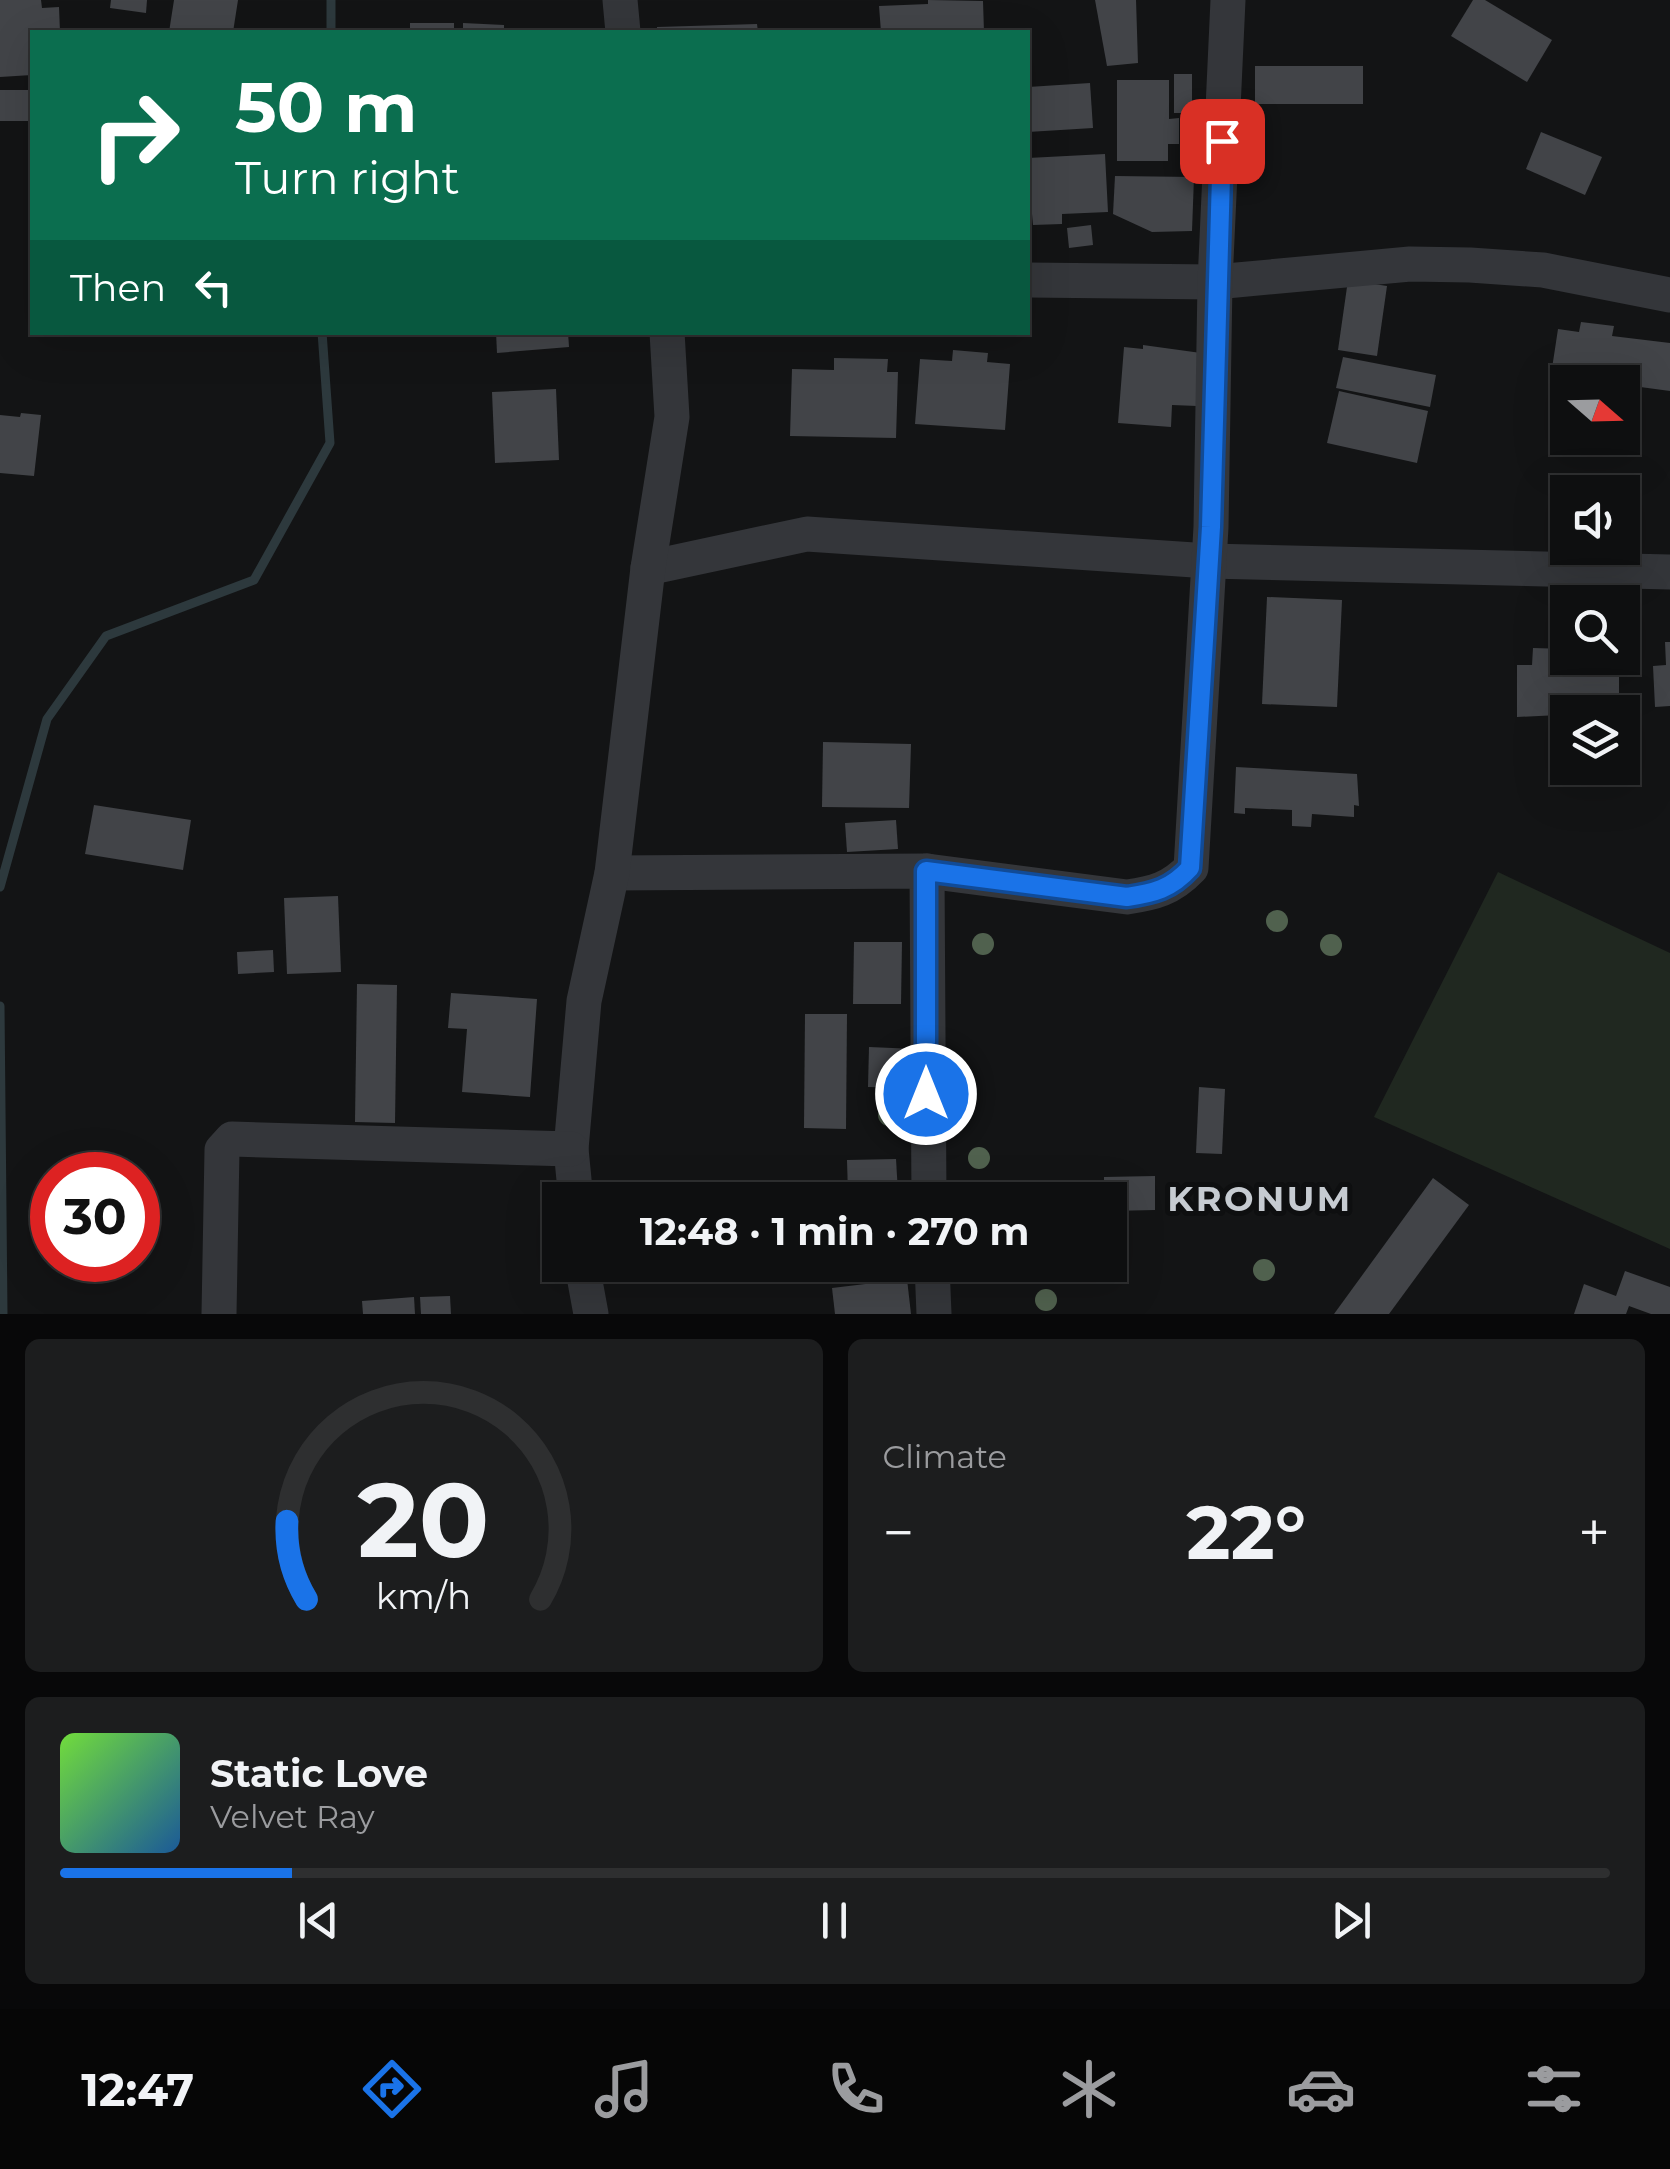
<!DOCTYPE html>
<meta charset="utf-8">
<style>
body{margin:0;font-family:Montserrat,sans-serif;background:#1c1d1e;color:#f1f3f6;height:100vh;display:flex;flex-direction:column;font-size:38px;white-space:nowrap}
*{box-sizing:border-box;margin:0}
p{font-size:32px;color:#9b9c9f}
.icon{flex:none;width:55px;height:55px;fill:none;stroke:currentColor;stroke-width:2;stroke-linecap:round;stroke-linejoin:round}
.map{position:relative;height:1314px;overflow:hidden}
.panel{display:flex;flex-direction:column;gap:25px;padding:25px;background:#080809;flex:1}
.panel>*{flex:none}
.hud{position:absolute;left:30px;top:30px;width:1000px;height:305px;border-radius:0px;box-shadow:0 10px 40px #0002,0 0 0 2px #2e2f30;background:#0b6e4f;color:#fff;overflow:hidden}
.needle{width:65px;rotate:110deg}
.fabs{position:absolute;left:1550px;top:365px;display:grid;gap:20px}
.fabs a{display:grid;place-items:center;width:90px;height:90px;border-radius:0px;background:#0e0f10;box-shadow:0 10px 40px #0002,0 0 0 2px #2e2f30;font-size:50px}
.speed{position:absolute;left:30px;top:1152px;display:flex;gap:20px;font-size:50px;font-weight:700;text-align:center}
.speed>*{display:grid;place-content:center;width:130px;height:130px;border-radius:50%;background:#0e0f10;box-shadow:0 10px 40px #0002,0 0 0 2px #2e2f30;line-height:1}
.speed .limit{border:15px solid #d22;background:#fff;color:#111}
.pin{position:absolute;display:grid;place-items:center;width:85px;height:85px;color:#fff;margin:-42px;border-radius:20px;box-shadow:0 5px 15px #0006}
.me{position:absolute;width:110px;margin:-55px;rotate:0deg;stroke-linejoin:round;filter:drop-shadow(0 0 8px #0008)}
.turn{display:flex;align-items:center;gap:35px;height:210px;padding:0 40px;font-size:45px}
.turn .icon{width:130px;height:130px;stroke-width:2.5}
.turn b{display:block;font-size:70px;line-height:85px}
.then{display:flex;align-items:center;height:95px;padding:0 40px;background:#0003;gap:20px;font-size:38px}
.big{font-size:75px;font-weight:700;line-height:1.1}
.panel .card{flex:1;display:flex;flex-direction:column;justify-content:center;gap:15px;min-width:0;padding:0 35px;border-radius:15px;background:#1c1d1e}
.panel .dial{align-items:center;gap:0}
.dial svg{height:260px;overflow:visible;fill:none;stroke:#2e2f30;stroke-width:7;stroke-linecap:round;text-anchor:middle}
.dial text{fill:#f1f3f6;stroke:none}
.song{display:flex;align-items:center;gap:30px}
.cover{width:120px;height:120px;border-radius:15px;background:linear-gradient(135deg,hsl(100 70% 55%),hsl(210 70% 35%))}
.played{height:10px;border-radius:5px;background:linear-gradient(90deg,#1a73e8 15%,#2e2f30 15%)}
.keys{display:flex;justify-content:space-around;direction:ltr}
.heat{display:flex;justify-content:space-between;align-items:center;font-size:55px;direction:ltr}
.panel .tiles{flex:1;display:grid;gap:25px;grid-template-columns:1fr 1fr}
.card:last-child{grid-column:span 2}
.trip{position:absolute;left:542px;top:1182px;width:585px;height:100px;border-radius:0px;background:#0e0f10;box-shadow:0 10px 40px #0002,0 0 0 2px #2e2f30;font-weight:700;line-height:100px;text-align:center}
.tabs{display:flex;height:160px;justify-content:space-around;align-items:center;background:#060606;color:#9b9c9f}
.tabs .icon{width:70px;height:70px}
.tabs .current{color:#1a73e8}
.tabs b{font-size:45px;color:#f1f3f6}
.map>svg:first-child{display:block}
.green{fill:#202820}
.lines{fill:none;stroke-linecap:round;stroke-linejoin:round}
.stream{stroke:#2d393d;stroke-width:9}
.building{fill:#424448}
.minor{stroke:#34363a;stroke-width:35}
.tree{fill:#50614e}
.route-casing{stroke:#114b97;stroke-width:25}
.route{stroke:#1a73e8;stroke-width:18}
.labels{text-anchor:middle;stroke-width:10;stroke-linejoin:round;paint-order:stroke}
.district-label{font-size:35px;font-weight:bold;letter-spacing:2.5px;fill:#c6cbd1;stroke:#0e0f10}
</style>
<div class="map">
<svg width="1670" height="1314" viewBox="0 0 1670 1314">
<rect width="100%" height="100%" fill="#131415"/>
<path class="green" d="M1498,872L1670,953V1249L1374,1117Z"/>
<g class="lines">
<g class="stream">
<path d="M331,32V0"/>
<path d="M0,887L47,719L106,636L254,580L330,443L322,332"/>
<path d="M0,1006L3,1314"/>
</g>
</g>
<g class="building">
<path d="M0,0H41L42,8L59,7L60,32H32V75L0,77Z"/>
<path d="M111,0H147L146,13L110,8Z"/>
<path d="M174,0H238L233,32H169Z"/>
<path d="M928,0L983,1L984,32H881L879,6L928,4Z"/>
<path d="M1095,0H1136L1138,63L1107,66Z"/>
<path d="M1473,0H1485L1552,40L1527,82L1451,36Z"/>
<rect x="410" y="23" width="44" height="9"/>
<path d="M463,23L504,25V32H463Z"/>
<path d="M757,24L758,32H657V27Z"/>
<rect x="1255" y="66" width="108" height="38"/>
<rect x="1174" y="74" width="18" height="39"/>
<path d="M1117,80H1169V119L1179,118V144H1168V161H1117Z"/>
<path d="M1090,83L1093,128L1028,132V87Z"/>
<rect x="0" y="90" width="32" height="31"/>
<path d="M1541,132L1602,157L1585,195L1526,169Z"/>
<path d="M1105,154L1108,212L1062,214V224L1033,225L1032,214H1028V158Z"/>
<path d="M1115,176L1194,177L1192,231L1152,232L1113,214Z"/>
<path d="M1091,225L1093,245L1069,248L1067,228Z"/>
<path d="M1348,280L1387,286L1377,356L1338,350Z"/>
<path d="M1581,322L1614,326L1612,336L1670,343V391L1551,375L1558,329L1579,332Z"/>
<path d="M496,332H568L569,347L497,353Z"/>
<path d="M1143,345L1201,353L1197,406L1172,405L1171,427L1118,423L1124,347L1143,349Z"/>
<path d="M953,350L988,353L987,362L1010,364L1005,430L915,424L920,359L952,361Z"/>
<path d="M1343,357L1436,375L1430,407L1336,388Z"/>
<path d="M834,358L888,359L887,372H898L896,438L790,436L792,369L834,370Z"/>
<path d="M556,389L559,460L495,463L492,392Z"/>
<path d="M1339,391L1428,411L1417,463L1327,443Z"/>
<path d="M21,413L41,415L34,476L0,473V415L20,417Z"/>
<path d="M1267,597L1342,600L1337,707L1262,704Z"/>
<path d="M1665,642H1670V706L1655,707L1653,666L1666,665Z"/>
<path d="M1533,648L1568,649V658H1575V665H1619V712L1517,717V665H1532Z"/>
<path d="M823,742L911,744L909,808L822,807Z"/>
<path d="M1236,767L1357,774L1359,806L1354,805V817L1312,814L1311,827L1292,826V810L1245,808V814L1234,813Z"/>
<path d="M94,805L191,820L183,870L85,854Z"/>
<path d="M896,820L898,849L847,852L845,823Z"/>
<path d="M338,896L341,972L287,974L284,898Z"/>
<path d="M854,942H902L901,1004H853Z"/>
<path d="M273,950L274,972L238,974L237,952Z"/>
<path d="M357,984L397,985L395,1123L355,1122Z"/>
<path d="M451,993L537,999L530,1097L462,1092L467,1029L448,1028Z"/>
<path d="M805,1014H847L846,1129L804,1128Z"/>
<path d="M869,1047L916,1049L915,1088L868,1087Z"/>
<path d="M1199,1087L1225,1089L1222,1154L1196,1153Z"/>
<path d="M896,1159L898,1193L848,1194L847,1160Z"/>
<path d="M1155,1176V1210L1110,1211V1200H1104V1177Z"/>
<path d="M1433,1178L1469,1205L1389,1314H1334Z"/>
<path d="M1625,1271L1670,1287V1314H1651L1629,1306L1626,1314H1574L1584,1284L1616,1296Z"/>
<path d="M907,1279L911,1314H835L832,1288Z"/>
<path d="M450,1296L451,1314H421L420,1297Z"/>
<path d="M414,1297L415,1314H363L362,1301Z"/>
</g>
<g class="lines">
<g class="minor">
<path d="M620,0L623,32"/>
<path d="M1028,280L1215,282L1410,264L1470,265L1543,270L1670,295"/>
<path d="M648,568L807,534L1209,561L1670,572"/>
<path d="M927,871L929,1200"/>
<path d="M612,873L927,871L1127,897C1154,893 1171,889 1191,868L1211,527L1215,282L1228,0"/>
<path d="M576,1200L571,1149L584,1001L612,873L648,568L672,417L667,332"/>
<path d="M582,1265L591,1314"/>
<path d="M932,1265L934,1314"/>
<path d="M219,1314L222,1150L232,1139L571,1149"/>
</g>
</g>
<g class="tree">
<circle cx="1277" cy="921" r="11"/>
<circle cx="983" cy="944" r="11"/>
<circle cx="1331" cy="945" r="11"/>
<circle cx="889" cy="1115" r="11"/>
<circle cx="979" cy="1158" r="11"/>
<circle cx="1264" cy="1270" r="11"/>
<circle cx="1046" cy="1300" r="11"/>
</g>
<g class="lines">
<defs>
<path id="route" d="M926,1094V871L1127,897C1154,893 1171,889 1190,868L1211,527L1222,141"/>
</defs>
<use href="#route" class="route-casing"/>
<use href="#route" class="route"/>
</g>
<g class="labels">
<g class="district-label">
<text x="1260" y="1211">KRONUM</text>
</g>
</g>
</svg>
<div class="fabs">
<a><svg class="needle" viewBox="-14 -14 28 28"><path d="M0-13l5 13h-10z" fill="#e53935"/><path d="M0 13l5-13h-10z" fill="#9b9c9f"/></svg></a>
<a><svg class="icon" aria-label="sound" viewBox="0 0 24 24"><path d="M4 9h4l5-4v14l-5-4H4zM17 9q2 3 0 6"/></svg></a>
<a><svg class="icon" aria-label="search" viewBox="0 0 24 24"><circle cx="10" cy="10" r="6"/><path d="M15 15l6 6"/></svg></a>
<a><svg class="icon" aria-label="layers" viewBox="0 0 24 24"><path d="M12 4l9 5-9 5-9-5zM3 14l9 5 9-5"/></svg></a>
</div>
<div class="speed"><div class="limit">30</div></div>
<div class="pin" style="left:1222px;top:141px;background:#d93025"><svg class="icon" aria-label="arrive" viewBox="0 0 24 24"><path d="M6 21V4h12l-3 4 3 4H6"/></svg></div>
<svg class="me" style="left:926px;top:1094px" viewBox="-20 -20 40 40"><circle r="17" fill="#1a73e8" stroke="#fff" stroke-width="3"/><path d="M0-11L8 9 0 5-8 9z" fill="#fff"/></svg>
<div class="trip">12:48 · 1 min · 270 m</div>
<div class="hud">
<div class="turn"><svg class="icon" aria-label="right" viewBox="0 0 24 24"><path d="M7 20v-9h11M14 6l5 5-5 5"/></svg><div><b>50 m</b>Turn right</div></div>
<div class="then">Then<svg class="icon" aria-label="left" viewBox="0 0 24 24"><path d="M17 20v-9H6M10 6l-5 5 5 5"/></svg></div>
</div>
</div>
<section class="panel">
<div class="tiles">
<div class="card dial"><svg viewBox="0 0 100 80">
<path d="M14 69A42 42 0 1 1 86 69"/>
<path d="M14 69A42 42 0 0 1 8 45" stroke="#1a73e8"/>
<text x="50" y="56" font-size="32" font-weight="700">20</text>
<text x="50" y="72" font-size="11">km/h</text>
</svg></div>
<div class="card"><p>Climate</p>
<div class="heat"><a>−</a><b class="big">22°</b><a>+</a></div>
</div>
<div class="card">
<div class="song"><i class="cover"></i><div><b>Static Love</b><p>Velvet Ray</p></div></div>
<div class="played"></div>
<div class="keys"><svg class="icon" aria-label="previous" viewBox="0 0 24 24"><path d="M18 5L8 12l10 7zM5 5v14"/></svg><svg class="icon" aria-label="pause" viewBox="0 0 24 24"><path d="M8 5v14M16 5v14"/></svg><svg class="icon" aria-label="next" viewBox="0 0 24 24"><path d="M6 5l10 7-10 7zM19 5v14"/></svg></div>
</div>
</div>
</section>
<nav class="tabs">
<b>12:47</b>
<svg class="icon current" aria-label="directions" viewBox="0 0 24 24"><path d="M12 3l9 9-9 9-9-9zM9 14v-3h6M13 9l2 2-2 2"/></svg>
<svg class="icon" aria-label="music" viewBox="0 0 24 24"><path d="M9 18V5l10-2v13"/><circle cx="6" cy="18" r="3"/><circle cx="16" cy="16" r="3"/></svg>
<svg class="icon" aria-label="phone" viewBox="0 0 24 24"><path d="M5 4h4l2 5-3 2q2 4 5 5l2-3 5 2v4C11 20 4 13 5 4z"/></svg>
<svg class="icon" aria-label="climate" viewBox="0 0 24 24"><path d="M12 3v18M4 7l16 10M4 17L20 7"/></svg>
<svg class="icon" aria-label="car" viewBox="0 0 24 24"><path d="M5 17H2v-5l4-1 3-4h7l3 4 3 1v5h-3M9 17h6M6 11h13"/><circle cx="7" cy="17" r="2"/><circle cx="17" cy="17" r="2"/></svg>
<svg class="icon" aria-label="filters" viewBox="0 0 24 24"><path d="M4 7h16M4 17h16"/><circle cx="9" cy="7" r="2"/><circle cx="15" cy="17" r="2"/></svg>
</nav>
